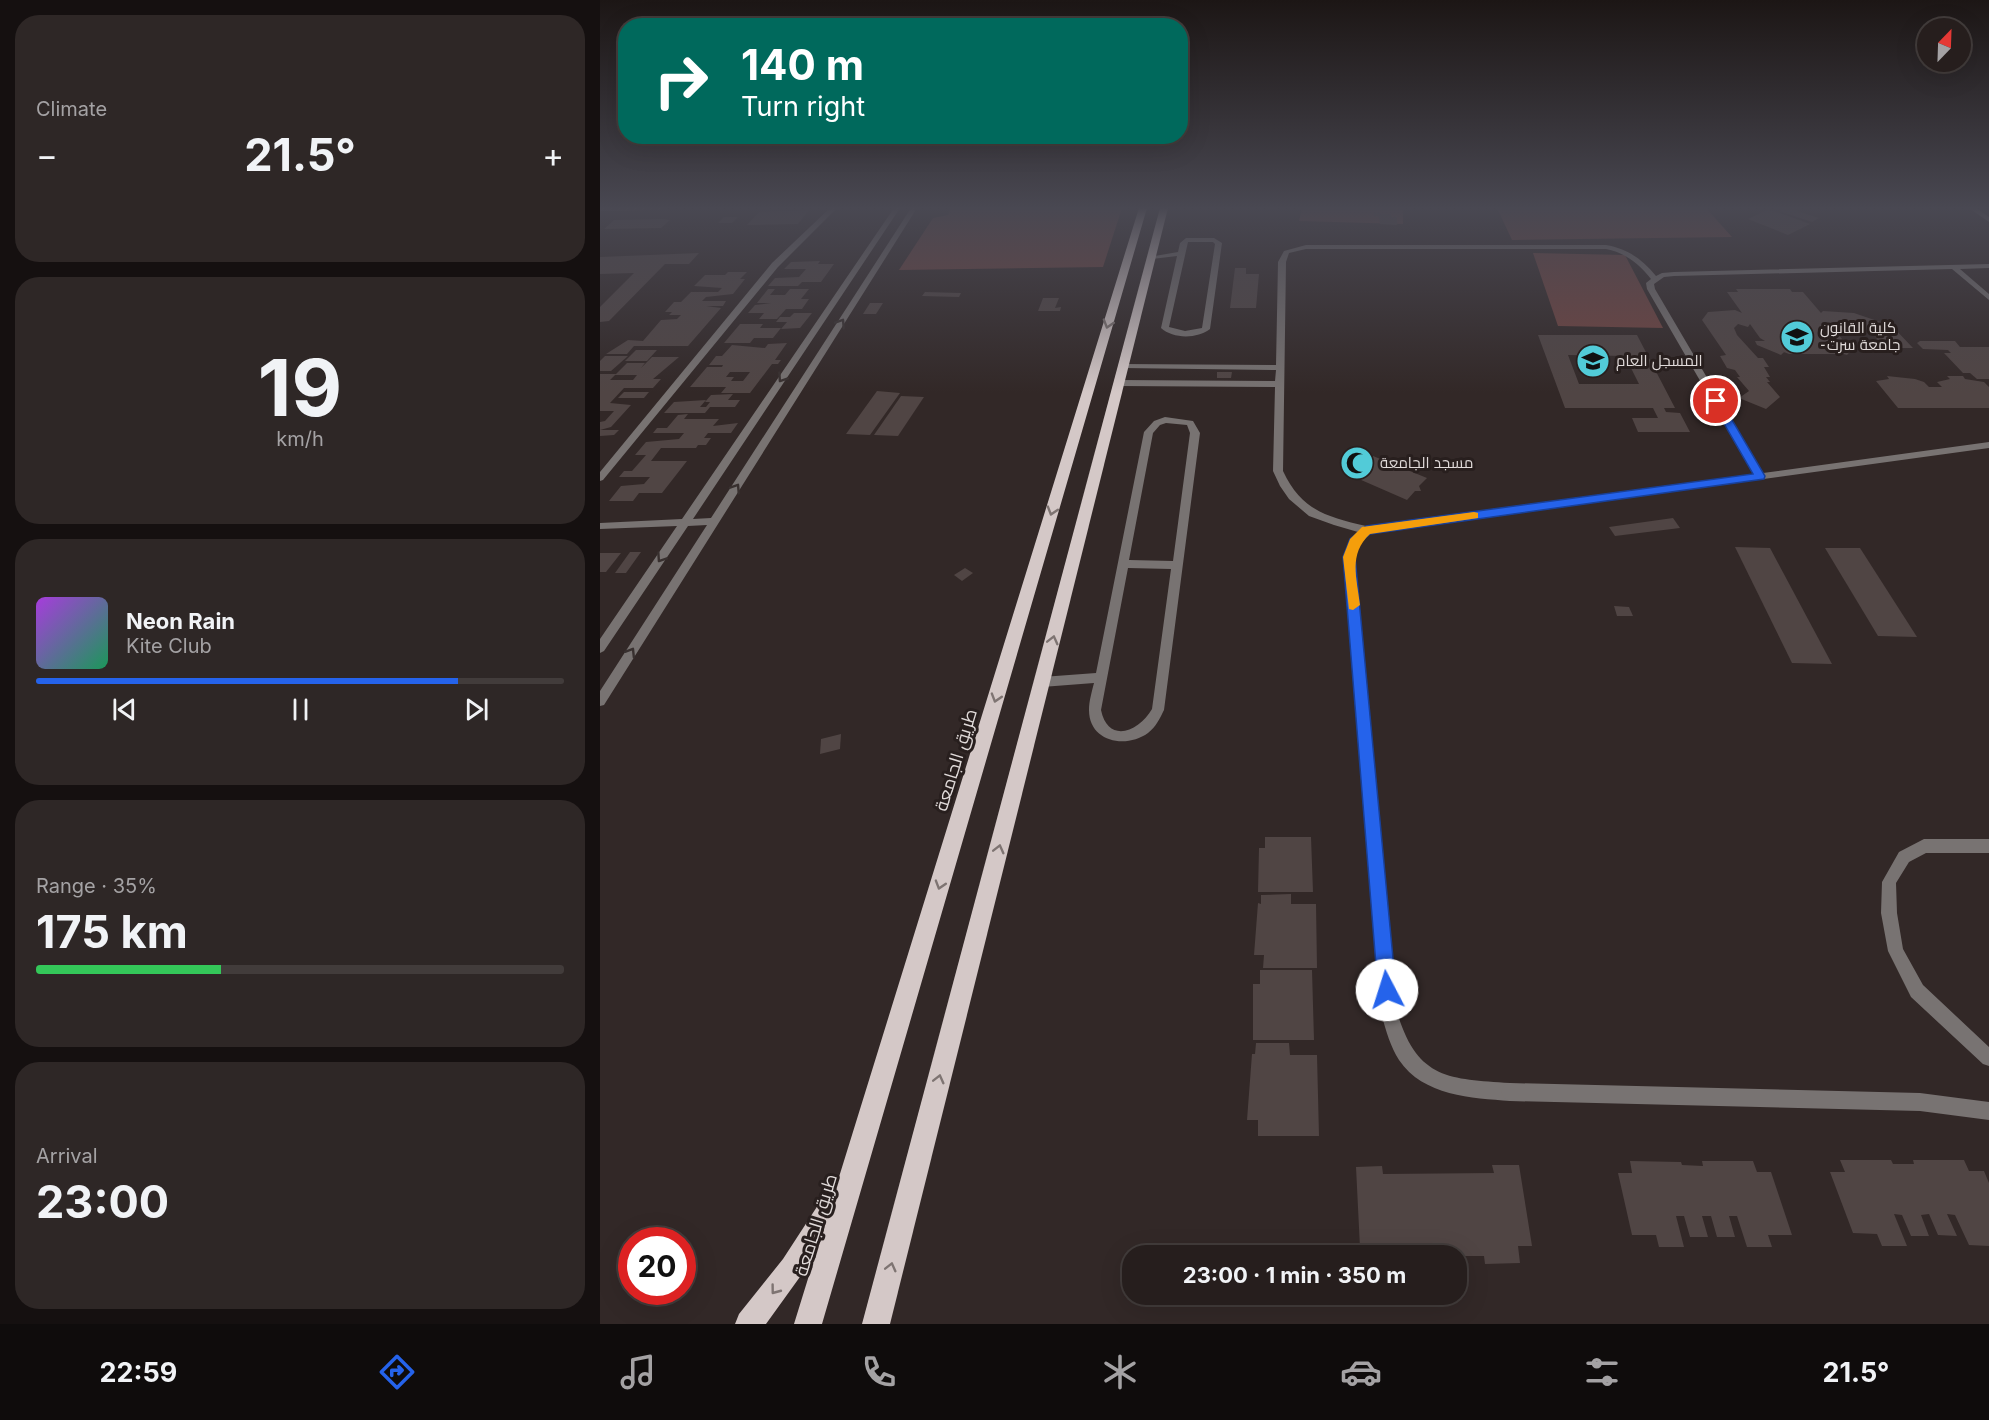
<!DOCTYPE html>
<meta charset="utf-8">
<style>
body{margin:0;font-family:Inter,Cairo,sans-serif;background:#2e2726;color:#f1f3f6;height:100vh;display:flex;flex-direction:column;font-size:22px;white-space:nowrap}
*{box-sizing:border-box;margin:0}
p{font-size:20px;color:#a4a2a4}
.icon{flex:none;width:33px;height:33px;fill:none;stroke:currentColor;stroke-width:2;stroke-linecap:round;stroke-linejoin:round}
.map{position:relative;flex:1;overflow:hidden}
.sheet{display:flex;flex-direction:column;gap:15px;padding:15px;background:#151010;width:600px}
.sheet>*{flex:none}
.top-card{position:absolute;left:18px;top:18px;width:570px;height:126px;border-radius:24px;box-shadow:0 6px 24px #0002,0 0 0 2px #423c3b;background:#00695c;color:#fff;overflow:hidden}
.needle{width:39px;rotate:23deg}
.buttons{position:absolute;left:1317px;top:18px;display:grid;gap:12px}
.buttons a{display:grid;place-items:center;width:54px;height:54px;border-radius:50%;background:#261e1d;box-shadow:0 6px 24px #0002,0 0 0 2px #423c3b;font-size:30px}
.speed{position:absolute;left:18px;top:1227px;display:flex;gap:12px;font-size:30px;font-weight:700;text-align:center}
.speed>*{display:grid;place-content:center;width:78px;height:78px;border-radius:50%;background:#261e1d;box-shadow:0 6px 24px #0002,0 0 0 2px #423c3b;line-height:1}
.speed .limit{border:9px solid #d22;background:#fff;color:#111}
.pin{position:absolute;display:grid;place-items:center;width:51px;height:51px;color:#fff;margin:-26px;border:3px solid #fff;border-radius:50%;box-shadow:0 2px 6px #0007}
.me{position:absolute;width:66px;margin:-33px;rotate:355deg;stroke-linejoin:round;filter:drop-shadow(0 0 4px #0008)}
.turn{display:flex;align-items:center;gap:21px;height:126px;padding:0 24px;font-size:27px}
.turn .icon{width:78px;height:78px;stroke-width:2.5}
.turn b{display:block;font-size:42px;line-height:51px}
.big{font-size:45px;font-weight:700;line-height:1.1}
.sheet .widget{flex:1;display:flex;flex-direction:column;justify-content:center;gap:9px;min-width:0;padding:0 21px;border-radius:24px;background:#2e2726}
.sheet .dial{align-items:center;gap:0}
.dial b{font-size:78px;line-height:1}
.song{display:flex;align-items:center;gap:18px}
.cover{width:72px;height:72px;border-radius:9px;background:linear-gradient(135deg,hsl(280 70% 55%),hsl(150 70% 35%))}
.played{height:6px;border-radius:3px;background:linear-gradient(90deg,#2563eb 80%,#423c3b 80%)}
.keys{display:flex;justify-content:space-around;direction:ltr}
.heat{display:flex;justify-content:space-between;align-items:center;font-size:33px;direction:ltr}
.charge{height:9px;border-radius:4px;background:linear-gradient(90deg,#34c759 35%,#423c3b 0)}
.trip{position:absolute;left:522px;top:1245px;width:345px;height:60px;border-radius:24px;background:#261e1d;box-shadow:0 6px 24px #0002,0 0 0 2px #423c3b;font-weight:700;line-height:60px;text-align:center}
.menu{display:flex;height:96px;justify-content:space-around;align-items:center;background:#0f0c0c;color:#a4a2a4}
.menu .icon{width:42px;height:42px}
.menu .selected{color:#2563eb}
.menu b{font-size:27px;color:#f1f3f6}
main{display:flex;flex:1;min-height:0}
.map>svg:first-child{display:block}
.green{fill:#724440}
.building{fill:#504544;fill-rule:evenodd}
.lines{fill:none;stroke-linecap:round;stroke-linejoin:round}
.service{fill:#787372;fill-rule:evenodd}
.minor{fill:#787372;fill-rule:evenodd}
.trunk{fill:#d4c8c7;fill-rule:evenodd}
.oneway{stroke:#38302f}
.oneway2{stroke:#7e7472}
.route{fill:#2563eb;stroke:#184099;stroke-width:1.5}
.slow{fill:#f59e0b}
.labels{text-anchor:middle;stroke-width:6;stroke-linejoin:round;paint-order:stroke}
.far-poi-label{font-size:15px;fill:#e1dbda;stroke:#281f1e;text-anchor:start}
.street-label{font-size:18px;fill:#e1dbda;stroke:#281f1e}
</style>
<main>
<section class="sheet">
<div class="widget"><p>Climate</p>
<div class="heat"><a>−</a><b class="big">21.5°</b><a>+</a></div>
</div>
<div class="widget dial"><b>19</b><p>km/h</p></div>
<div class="widget">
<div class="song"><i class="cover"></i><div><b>Neon Rain</b><p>Kite Club</p></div></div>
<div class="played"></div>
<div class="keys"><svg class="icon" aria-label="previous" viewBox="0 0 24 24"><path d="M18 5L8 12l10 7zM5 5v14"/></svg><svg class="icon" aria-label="pause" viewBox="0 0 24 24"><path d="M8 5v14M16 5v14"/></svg><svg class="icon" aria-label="next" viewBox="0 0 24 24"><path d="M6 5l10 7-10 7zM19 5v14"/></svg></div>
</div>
<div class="widget"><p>Range · 35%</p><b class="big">175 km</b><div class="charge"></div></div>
<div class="widget"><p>Arrival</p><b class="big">23:00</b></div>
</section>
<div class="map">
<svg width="1389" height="1324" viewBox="0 0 1389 1324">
<rect width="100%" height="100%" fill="#322827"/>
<g class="green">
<path d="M351,208H522L503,267L299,270L333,218L348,215Z"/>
<path d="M702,208H803V224L699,221Z"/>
<path d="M897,208H1106L1132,237L912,240Z"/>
<path d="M933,253L1025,255L1063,328L958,326Z"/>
</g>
<g class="building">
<path d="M1185,208H1202L1197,211L1219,218L1212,222L1179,211Z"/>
<path d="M209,210L198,224L147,225L159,212Z"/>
<path d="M1167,210L1177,212L1210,224L1188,235L1148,219Z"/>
<path d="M774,213L791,214L792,217H797V225L780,224L779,216H774Z"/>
<path d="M124,217H138L132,223H118Z"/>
<path d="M63,219L70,220L61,228L4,229L14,220Z"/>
<path d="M99,253L89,264H65L9,321L0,322V307L34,273L0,274V257Z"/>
<path d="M220,261L218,264H234L221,282H202L198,286H168L175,278L199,277L206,269H184L191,262Z"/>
<path d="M635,268H646V274H659L656,308H630Z"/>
<path d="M128,272H147L140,279H145L133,294L106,297L102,301H126L123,306H106L121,308L88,346H34L27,354H6L28,340L43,341L61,320L77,319L81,315H69L72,312H65L74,302H81L91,292H118L122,288L94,286L105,275H125Z"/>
<path d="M168,289H175L170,295H185L190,289H209L201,299H209L202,309H186L177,319H159L164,313H148L155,305L171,303H157Z"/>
<path d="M1136,289H1190L1192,292H1203L1221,313L1223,311L1254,313L1292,326L1313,348H1285L1270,331L1251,324L1236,327L1230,324L1242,339L1241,341L1251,342L1256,345L1247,355L1240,353L1250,346L1247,344L1236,354H1189L1163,344L1184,352L1181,355L1157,345L1155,341H1165L1160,338L1150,324L1148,327L1138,324L1134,328L1137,335L1158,358H1163L1169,367H1164L1170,377H1166L1170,382H1167L1180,397L1166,409L1139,398L1149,391L1137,377H1140L1135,370L1127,368L1120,356L1126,355L1102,320L1108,312L1135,310L1142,313L1127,292H1138Z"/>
<path d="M325,292L361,293L359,297L322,296Z"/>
<path d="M443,298H459L455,308L461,307L460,311H438Z"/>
<path d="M270,303H283L276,314H263Z"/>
<path d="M194,313H212L200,328L181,329L187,322H176L180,317H190Z"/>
<path d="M140,324H163L160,328H181L173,338H154L150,343H124Z"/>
<path d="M938,335H1037L1075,408H1064L1066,412L1080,413L1090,432H1038L1032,418H1058L1053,408H965ZM968,355L1025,356L1039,384H979Z"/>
<path d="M1320,341H1355L1360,347H1389V379H1377L1370,373H1363L1344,353H1351L1348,350L1323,349L1317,343Z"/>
<path d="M187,343L175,360H181L178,364H172L150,393H121L126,387H90L107,367H122L123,365H109L116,356H122L132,345L165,348L168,344ZM130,372H150L143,381H131L134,377H126Z"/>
<path d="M36,350H57L47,361H25Z"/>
<path d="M5,356H28L11,371H0V361Z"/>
<path d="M52,357H79L53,379H61L53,388H24L10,403L31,405L11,427L0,430H19L14,435L0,436V422L5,421L14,411H0V374H16L10,380H33L37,375H15L27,363H45L41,368Z"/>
<path d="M617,372H632L631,378H617Z"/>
<path d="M1287,376L1315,379L1324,382L1329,387H1342L1337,382L1350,379L1347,376H1363L1365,379L1384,382L1389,387V408H1298L1276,381L1289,379Z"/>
<path d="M277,391L300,393L270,435L246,434Z"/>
<path d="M24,392H49L44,398H18Z"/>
<path d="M133,394L128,400H140L135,407H110L105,413H64L74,402L106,400L100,407H106L110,402H105L111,395Z"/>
<path d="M301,396L324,397L298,436L274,435Z"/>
<path d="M88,414L84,419H119L113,426L138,423L131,433H108L104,438H111L106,445H98L96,448H61L51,461H87L62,493H39L33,501H9L21,486L44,484L50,477H19L24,471H32L46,455H35L46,442L79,439L84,433H53L57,428H67L78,415Z"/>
<path d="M773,456L827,478L819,486L821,491H815L807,500L752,476L767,461L766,457Z"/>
<path d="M1073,518L1080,528L1015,536L1009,527Z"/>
<path d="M1135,547L1170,548L1232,664L1192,663Z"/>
<path d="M1225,548H1260L1317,637L1278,636Z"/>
<path d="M30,552H41L26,573H15Z"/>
<path d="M0,553H21L6,572H0Z"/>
<path d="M365,568L373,573L362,581L354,575Z"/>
<path d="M1014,606L1029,607L1033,616H1017Z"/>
<path d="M241,734L240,749L220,754L221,739Z"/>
<path d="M665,837H711L713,892H658L659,848H665Z"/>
<path d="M691,894V904H716L717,968H663L664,955H654L658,903L661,904V895Z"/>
<path d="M660,970H712L714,1040H653V984H660Z"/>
<path d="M656,1043H689L690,1055H717L719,1136H658V1120H647L652,1054H655Z"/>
<path d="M1240,1160H1291L1293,1164H1314L1313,1160H1364L1369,1171H1384L1389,1183V1246L1369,1245L1355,1215L1347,1214L1357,1236L1338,1235L1329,1214L1321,1215L1329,1236H1311L1302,1215L1294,1214L1307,1246H1282L1277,1234L1253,1233L1230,1172H1245Z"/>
<path d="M1030,1161L1081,1162L1082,1165L1103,1166L1102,1161H1153L1157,1172H1171L1192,1235H1168L1172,1247H1147L1137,1216H1129L1135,1237H1117L1111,1216H1102L1108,1237H1090L1084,1216H1076L1084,1247H1059L1056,1235H1032L1018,1173H1032Z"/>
<path d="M892,1165H919L932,1246H918L920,1263L885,1264L884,1256H774L773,1248H760L756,1167L782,1166L783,1174L894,1173Z"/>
</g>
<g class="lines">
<g class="service">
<path d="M1369,208H1376L1389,217V222Z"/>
<path d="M586,238H614L622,243L610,329C597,339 573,339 561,328L577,256L552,259L549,257L578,252L580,243ZM588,242H613L615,244L602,328L585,331L569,327Z"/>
<path d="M706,245H1006C1028,249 1042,259 1056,276L1062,273L1074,272L1389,264V268L1360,269L1389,294V300L1352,269L1074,276L1064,277L1054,284L1055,289L1163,473L1389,442V448L769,533L759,544L754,557L797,1012C817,1079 848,1079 910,1083L916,1086L919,1092L916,1098L910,1101C872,1098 823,1096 799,1060C790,1046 785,1028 781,1012L744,557L749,542L758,532L734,525L709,516L689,499L680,486L673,471L675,387L519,386L515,383L519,380L675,381L676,370L523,368L519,366L523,364L676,365L678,262L684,251ZM706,249H1006C1026,253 1039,264 1051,279L1046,283L1047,289L1154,474L766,526C727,517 701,510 683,471L686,262L689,253Z"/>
<path d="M565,417L593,421L600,433L564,710C560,718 556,727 548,733C526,749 489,742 489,710C489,701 492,691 494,683L442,687L438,685L436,682L438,679L442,677L496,673L544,432L554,421ZM566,423L587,425L590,433L573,561L529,560L553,433L560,425ZM528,568L571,569L552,709C539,732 508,744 501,710Z"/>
</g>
<g class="minor">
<path d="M0,208H63L60,210L0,211Z"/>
<path d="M230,208H237L178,267L3,480L0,481V472L172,263Z"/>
<path d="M294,208H300L93,519L111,518L311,208H317L4,705L0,706V691L107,525L88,526L4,651L0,653V639L77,526L0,529V523L82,519Z"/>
<path d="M1324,839H1389V853H1326L1309,862L1296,883L1297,913L1303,949L1323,985L1389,1047V1066L1383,1064L1311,997L1288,951L1281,913L1282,882L1299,852Z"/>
<path d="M910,1083L1320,1093L1389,1102V1120L1320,1111L910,1101L904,1098L901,1092L904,1086Z"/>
</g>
<g class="trunk">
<path d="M539,208H547L222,1324H194L215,1256L166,1324H135L139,1314L183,1259L235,1179L239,1177Z"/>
<path d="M560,208H568L290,1324H262Z"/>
</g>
</g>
<defs><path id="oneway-chevron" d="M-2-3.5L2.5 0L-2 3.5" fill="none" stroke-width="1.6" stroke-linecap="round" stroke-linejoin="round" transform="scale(1.5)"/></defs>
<g class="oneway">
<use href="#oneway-chevron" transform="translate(241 323) rotate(-57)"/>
<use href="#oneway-chevron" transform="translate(182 378) rotate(124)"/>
<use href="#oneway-chevron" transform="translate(136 488) rotate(-57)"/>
<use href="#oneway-chevron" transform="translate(61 558) rotate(124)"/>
<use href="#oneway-chevron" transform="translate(31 652) rotate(-58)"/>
</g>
<g class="oneway2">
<use href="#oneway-chevron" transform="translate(508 324) rotate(107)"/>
<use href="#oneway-chevron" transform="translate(452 511) rotate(107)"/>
<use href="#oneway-chevron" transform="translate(453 640) rotate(-76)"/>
<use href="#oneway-chevron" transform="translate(396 698) rotate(107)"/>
<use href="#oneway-chevron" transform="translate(399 849) rotate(-76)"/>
<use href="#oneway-chevron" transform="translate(340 885) rotate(107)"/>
<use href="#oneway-chevron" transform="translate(339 1079) rotate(-76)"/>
<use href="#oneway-chevron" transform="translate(291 1267) rotate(-76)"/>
<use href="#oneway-chevron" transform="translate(175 1290) rotate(127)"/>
</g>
<linearGradient id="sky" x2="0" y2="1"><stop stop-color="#1c1615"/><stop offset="0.53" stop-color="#494852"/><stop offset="1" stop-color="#494852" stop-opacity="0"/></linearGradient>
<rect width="1389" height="393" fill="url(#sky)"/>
<path class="route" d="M1116,398L1121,401L1165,476L1164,479L770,534L759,543L755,557L796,990L794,996L787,999L781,996L778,990L743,557L750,539L766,526L1153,474L1111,401Z"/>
<path class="slow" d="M874,512L878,513V518L770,534C748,554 757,578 760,605L753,610L749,609L743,557L750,539L762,527Z"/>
<defs>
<symbol id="university-disc" viewBox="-11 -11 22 22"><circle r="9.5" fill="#52cbd8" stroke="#281f1e"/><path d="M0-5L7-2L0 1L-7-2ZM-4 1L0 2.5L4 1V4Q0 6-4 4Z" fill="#111"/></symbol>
<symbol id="mosque-disc" viewBox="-11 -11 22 22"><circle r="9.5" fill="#52cbd8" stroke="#281f1e"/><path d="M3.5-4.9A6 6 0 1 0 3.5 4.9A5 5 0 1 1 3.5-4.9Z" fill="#111"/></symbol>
</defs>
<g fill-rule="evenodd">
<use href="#university-disc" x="1178" y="318" width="38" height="38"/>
<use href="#university-disc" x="974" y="342" width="38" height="38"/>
<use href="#mosque-disc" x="738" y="444" width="38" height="38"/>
</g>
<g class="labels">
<g class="far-poi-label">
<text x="1220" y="333">كلية القانون<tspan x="1220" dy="17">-جامعة سرت</tspan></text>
<text x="1016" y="366">المسجل العام</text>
<text x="780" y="468">مسجد الجامعة</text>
</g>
<g class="street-label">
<text transform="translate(356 760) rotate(-73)" y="6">طريق الجامعة</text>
<text transform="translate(216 1225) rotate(-73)" y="6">طريق الجامعة</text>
</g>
</g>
</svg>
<div class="buttons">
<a><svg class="needle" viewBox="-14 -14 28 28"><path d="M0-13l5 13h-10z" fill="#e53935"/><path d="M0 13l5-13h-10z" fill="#a4a2a4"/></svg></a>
</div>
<div class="speed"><div class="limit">20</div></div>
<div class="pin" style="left:1116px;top:401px;background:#d93025"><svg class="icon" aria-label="arrive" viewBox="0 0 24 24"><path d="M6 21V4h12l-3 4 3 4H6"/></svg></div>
<svg class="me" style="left:787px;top:990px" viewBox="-20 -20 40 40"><circle r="19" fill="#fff"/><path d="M0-13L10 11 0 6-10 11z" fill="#2563eb"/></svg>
<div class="trip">23:00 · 1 min · 350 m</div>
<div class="top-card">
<div class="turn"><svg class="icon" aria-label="right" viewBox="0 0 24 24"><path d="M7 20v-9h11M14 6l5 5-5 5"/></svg><div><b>140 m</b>Turn right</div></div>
</div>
</div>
</main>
<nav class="menu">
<b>22:59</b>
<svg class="icon selected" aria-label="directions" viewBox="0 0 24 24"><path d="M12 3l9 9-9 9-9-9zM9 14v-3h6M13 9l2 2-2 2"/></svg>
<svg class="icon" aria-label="music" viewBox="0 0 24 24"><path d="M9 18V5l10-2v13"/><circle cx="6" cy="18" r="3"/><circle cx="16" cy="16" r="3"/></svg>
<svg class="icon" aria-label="phone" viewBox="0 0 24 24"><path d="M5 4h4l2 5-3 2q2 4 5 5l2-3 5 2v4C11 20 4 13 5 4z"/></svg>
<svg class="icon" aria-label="climate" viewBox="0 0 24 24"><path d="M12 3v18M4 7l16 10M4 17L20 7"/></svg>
<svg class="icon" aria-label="car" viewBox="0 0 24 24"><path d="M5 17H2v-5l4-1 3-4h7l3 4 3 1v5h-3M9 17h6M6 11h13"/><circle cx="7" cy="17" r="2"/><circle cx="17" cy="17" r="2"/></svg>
<svg class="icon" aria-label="filters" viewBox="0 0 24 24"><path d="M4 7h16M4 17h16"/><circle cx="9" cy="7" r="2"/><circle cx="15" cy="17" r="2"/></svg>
<b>21.5°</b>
</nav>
